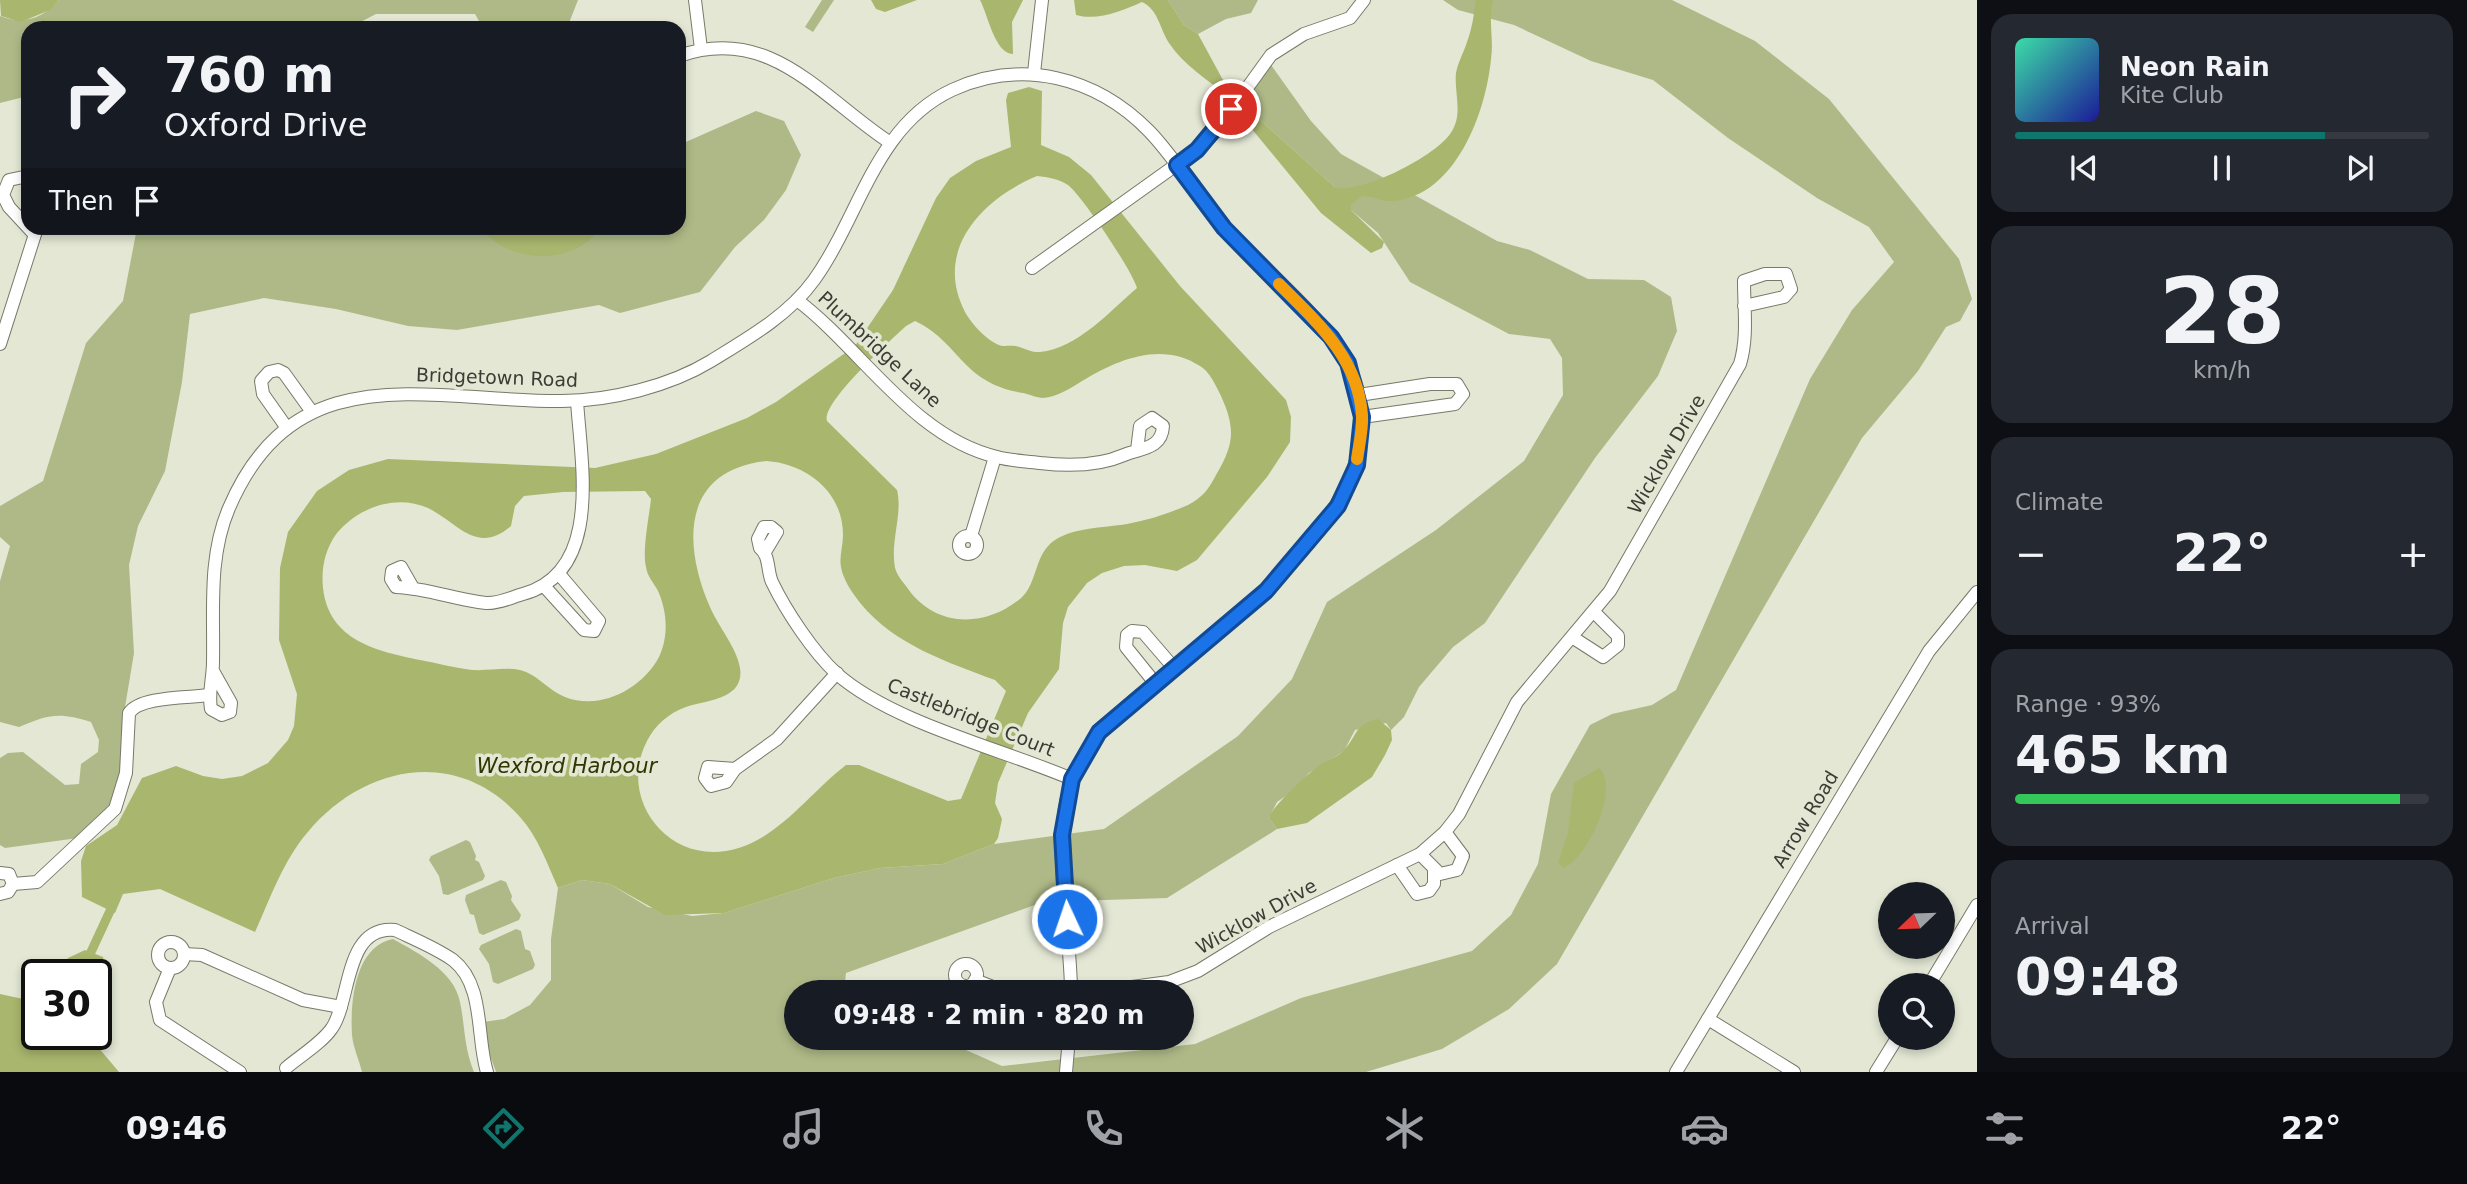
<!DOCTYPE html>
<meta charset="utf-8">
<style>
body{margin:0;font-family:"DejaVu Sans",sans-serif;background:#242831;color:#f1f3f6;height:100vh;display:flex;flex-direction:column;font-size:26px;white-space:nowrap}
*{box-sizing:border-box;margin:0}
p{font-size:23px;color:#9ea1a6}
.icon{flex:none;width:38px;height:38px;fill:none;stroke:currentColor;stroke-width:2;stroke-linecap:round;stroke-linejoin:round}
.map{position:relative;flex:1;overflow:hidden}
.side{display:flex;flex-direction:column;gap:14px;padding:14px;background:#0d0f14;width:490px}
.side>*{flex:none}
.banner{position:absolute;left:21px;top:21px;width:665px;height:214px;border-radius:21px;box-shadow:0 4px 10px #0003;background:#171b24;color:#f1f3f6;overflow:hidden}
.needle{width:46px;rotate:247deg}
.controls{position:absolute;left:1878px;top:882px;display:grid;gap:14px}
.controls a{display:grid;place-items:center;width:77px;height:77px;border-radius:50%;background:#171b24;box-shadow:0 4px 10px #0003;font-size:35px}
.speed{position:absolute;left:21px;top:959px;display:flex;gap:14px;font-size:35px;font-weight:700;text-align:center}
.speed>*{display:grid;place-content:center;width:91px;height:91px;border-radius:50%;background:#171b24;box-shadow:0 4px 10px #0003;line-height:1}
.speed .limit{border:4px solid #111;border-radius:10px;background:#fff;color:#111}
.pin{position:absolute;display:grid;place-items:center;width:60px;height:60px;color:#fff;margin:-30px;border:4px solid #fff;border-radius:50%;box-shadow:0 2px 7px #0007}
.me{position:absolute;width:77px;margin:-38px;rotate:357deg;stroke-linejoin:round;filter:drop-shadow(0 0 5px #0008)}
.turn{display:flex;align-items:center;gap:24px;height:147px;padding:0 28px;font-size:32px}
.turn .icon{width:91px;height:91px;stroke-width:2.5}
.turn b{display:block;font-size:49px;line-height:60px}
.then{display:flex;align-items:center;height:66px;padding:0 28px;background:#0003;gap:14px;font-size:26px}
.big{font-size:52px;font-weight:700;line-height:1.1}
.side .card{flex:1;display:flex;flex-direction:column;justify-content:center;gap:10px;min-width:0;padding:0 24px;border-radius:21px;background:#242831}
.side .dial{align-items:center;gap:0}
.dial b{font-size:91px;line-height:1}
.song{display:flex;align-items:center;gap:21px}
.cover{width:84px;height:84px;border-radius:10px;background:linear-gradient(135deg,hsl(160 70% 55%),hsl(240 70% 35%))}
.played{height:7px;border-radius:4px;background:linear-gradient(90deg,#0f766e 75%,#363941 75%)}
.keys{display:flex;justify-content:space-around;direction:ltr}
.heat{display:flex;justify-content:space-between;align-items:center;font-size:38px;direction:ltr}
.charge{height:10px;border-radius:5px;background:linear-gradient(90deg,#34c759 93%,#363941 0)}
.trip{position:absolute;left:784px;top:980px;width:410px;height:70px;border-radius:35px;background:#171b24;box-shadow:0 4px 10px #0003;font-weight:700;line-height:70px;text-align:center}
.menu{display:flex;height:112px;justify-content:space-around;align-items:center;background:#090b0e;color:#9ea1a6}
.menu .icon{width:49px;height:49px}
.menu .selected{color:#0f766e}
.menu b{font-size:32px;color:#f1f3f6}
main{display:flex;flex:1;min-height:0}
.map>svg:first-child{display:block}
.green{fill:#afb987}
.water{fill:#a9b66e;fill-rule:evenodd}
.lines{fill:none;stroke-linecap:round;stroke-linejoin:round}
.canal{stroke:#a9b66e;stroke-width:9}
.minor-casing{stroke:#767a69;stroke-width:14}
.minor{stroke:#fff;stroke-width:12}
.route-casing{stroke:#114b97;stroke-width:18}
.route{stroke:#1a73e8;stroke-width:12}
.slow{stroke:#f59e0b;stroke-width:12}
.labels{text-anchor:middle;stroke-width:7;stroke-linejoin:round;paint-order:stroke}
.street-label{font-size:19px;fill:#3b3d35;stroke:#e3e7d4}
.water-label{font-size:21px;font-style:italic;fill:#2f3600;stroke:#e3e7d4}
</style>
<main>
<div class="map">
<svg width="1977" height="1072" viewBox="0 0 1977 1072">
<rect width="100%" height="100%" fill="#e3e7d4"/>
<g class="green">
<path d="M59,0H578L567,28H483L475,14H376L349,28H28V96L0,103V16C23,25 42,19 59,0Z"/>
<path d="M822,0H834L813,32L805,27Z"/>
<path d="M1168,0H1258L1251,13L1226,19L1198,34L1184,25Z"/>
<path d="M1443,0H1672L1755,41L1829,99L1959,259L1972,299L1960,321L1946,327L1918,371L1862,438L1557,964L1509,1009L1442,1049L1366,1072H496L487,1047L483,1022L504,1019L530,1005L551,980V939L558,888L582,880L610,884L648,907L692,916L724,913L834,878L880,868L943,864L994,844L1104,829L1238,736L1292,679L1327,602L1436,530L1524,461L1563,395L1562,358L1550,339L1509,334L1410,282L1378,233L1351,210L1335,187L1241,103L1269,62L1311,121L1341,154L1497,241L1530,250L1588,279L1644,280L1671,297L1677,331L1658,376L1595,458L1485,623L1453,647L1419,687L1404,717L1391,730L1386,723L1355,730L1344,751L1309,773L1296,789L1277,802L1269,818L1277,829L1167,898L1043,902L846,973L844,990L847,992H796V1038H939L1002,1066L1195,1044L1301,998L1472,951L1511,915L1538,864L1551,794L1590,725L1612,714L1652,705L1676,690L1810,379L1852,310L1894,262L1869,227L1817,198L1728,138L1653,80L1591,61L1514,25L1458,10Z"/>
<path d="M756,111L784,121L801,155L786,190L764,220L735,247L700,292L620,313L599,305L457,330L408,326L336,309L264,298L190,314L182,382L165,471L138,526L129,565L134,653L124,713L121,785L108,811L78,838L5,848L0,845V758L8,753L23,752L65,785L79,784L81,764L98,752L99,740L91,722C60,712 49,714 19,727L0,722V581L10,546L0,537V506L43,481L86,343L123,301L137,228H294L311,232L327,228H679V145Z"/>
<path d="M466,840L470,842L476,856L475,860L479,862L485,876L483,880L448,895L443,894L439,876L429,860L431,856Z"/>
<path d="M501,880L506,882L512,896L511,900L521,915L519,920L483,935L479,933L474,915L470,914L465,900L466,895Z"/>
<path d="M516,929L521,931L525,949L530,951L535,965L533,969L498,984L493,982L489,964L479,949L481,945Z"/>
<path d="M393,939C418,953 454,971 460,1002C465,1026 464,1048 474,1072H362C359,1060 353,1047 352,1035C350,1002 355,946 393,939Z"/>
</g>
<g class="water">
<path d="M0,0H59L50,10L21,22L1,16Z"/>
<path d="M871,0H917L885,12L876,9Z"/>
<path d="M980,0H1023L1012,22L1013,54C995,54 988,15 980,0Z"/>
<path d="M1074,0H1168L1184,25L1198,34L1230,93L1227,95C1207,80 1183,64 1169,43C1160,29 1158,9 1142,2C1122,11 1098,21 1076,15Z"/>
<path d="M1476,0H1493C1488,23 1494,38 1491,59C1486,112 1456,195 1394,201C1383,202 1373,196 1362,196L1351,205V210L1384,242L1382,248L1371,253L1321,213L1237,111L1241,103L1335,187C1360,195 1439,155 1452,131C1463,113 1454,92 1456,73C1458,62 1464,52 1467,42C1472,29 1474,14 1476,0Z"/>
<path d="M1029,87L1042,91L1041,145L1069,157L1091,175L1180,286L1286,400L1291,417L1290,442L1267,477L1197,560L1177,571L1145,565L1124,566L1102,573L1087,583L1068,607L1063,623L1059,669L1028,713L998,783L995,803L1002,819L998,838L994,844L943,864L880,868L834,878L724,913L665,915L610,884L582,880L558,888C547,863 538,837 520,817C457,746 363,765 307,833C283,861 270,899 255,932L160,889L123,894L115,913L82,897L81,861L86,846L117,825L142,778L176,766L203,776L222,779L242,776L268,763L288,740L294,726L297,694L279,640L280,568L288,532L317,491L349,470L388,459L595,468L656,454L747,418L776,402L855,346L893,290L936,198L950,178L976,161L1011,147L1006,100L1008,93ZM1037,176C1048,177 1059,179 1068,185C1082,196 1132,270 1137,288C1111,310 1077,349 1040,352C1032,353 1023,347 1015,346C1010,345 1003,347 999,345C986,340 971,323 965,312C933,250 982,199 1037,176ZM915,321C960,342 961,383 1023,393C1029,394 1037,398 1043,398C1057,397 1071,388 1082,381C1118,359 1162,341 1200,366C1210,372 1216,386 1221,396C1236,429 1234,445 1216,475C1209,489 1202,498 1188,505C1168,514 1148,520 1127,524C1104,528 1070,527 1051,543C1034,558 1037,585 1020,599C983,629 933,627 906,586C902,581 897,575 895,568C890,541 903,514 897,490L827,421C821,403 890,341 906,326ZM767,461C807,464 843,492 843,535C843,546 839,557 841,567C843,580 853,594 861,604C895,645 947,662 995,680L1006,691L961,799L948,801L859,765H846C808,794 776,843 726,851C664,861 618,796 647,741C655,725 669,713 686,707C705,700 745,700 740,668C737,648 718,626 710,607C682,543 682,470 767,461ZM645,491L651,499C649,517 642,551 646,567C647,576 654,583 658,591C667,611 669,636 659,657C642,689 600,711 565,697C548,690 537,674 520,670C505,667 488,671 472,670C455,668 437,663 420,660C377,651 329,641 323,588C321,568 325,549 337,533C359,507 396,494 428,508C457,522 477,556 511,526L515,506L524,496L563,492Z"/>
<path d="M481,228H599V230C572,266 508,264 481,228Z"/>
<path d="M1378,719L1391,730L1392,740L1385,755L1372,777L1307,823L1277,829L1269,818C1272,806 1310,772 1321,764C1328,760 1339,756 1344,750C1359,734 1353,725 1378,719Z"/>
<path d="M1599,768C1621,788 1586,861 1563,868L1558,862L1568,833L1574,783Z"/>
<path d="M85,950L103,957L107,975L96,1007V975H59L68,958Z"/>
<path d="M0,994L37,1002V1034H87L119,1072H0Z"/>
</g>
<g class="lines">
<path class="canal" d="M91,952L110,911"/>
<defs>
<g id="minor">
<path d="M695,0L701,49"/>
<path d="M679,56C770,24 821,97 889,142"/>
<path d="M1034,73L1042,0"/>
<path d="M28,176L9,180L3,195L9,207L34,234"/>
<path d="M1032,268L1197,150L1216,131L1271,55L1304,34L1350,18L1364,0"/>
<path d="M797,300C861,348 914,438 997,457C1011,461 1026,461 1040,463C1066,466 1099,466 1124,455C1141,448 1162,449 1163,426L1152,418L1140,426L1137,450"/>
<path d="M0,344L37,228"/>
<path d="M1359,395L1430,384H1457L1463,394L1455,404L1362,417"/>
<path d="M287,428L263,394L261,381L269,372L278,370L284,373L312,412"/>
<circle cx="968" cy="545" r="9"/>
<path d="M971,536L995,457"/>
<path d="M765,552L777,532L771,527H764L758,539L760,548C770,556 767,571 772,582C786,611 813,652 837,674C893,723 1002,749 1072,779"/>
<path d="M544,586L584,630L594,631L599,621L559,574"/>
<path d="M413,588L401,567L392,571L391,579L396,587C427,588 456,600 486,603C498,604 512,597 523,594C603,572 581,464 577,401"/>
<path d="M1572,637L1603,657L1618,645V636L1594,612"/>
<path d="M213,671L231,703L230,712L222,715L211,709C208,693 213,678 213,662C214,610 208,557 229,508C296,352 430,402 562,401C610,401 670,386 711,361C747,339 789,315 814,280C860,216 875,126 952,90C1022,58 1096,77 1149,131C1179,162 1200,202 1231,234C1266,272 1318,312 1344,357C1411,474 1275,583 1196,650C1152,687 1094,722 1073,778C1049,841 1071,926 1071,992"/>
<path d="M1155,683L1126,647L1127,635L1132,631L1143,632L1174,668"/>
<path d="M735,769L708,767L705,778L711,786L726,782L735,769L777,739L837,673"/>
<path d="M1420,854L1440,874L1457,870L1463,856L1445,832"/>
<path d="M1397,865L1417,894L1429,891L1434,884V870"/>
<path d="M0,873L9,874L13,884L8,892L0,894"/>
<path d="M13,884L37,882L115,809L126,773L129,713C140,696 189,698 209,695"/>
<circle cx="171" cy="955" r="13"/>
<path d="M184,954L202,955L303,1000L341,1007"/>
<circle cx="966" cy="975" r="11"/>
<path d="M170,968L156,1002L160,1020L240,1072"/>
<path d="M975,980L993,987H1132L1169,982L1198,971L1269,927L1420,854L1445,832L1459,814L1517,702L1610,591L1740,364C1748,337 1744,310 1744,281L1765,274H1786L1791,289L1784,297L1744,306"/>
<path d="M1929,985L1977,905"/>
<path d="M1708,1019L1794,1072"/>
<path d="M286,1068C300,1056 322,1043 332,1028C351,1001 344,925 395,930C414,939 436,948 453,960C485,985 476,1037 487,1072"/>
<path d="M1066,1072L1069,1038"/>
<path d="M1676,1072L1929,651L1977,592"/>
<path d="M1876,1072L1897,1038"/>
</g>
</defs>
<use href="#minor" class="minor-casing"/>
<use href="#minor" class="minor"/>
</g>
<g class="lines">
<defs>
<path id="route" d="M1067,919L1062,835L1072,779L1099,732L1266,591L1338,506L1357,465L1362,417L1348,363L1331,337L1224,228L1177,165L1197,150L1231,109"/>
</defs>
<use href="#route" class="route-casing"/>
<use href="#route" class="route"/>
<path class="slow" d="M1279,284C1317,322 1358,358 1362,415C1363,429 1359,445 1357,459"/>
</g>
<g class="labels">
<g class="street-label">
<text transform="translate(880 349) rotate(43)" y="7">Plumbridge Lane</text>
<text transform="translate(497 377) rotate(2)" y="7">Bridgetown Road</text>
<text transform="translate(1666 454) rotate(-60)" y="7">Wicklow Drive</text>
<text transform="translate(971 717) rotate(22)" y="7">Castlebridge Court</text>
<text transform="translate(1805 819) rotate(-59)" y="7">Arrow Road</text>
<text transform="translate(1256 916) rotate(-29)" y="7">Wicklow Drive</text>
</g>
<g class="water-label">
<text x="567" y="773">Wexford Harbour</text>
</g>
</g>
</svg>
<div class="controls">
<a><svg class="needle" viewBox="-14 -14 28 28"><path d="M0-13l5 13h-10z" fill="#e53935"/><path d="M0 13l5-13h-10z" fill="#9ea1a6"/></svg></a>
<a><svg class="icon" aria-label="search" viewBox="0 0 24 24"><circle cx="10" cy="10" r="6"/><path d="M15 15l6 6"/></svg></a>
</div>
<div class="speed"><div class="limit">30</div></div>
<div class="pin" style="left:1231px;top:109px;background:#d93025"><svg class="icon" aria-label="arrive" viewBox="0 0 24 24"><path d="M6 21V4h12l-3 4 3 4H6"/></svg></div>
<svg class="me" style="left:1067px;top:919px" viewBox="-20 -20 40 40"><circle r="17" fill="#1a73e8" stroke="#fff" stroke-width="3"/><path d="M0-11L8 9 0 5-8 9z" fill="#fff"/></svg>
<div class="trip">09:48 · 2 min · 820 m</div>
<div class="banner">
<div class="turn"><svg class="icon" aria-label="right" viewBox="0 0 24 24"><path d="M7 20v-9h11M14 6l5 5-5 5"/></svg><div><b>760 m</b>Oxford Drive</div></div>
<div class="then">Then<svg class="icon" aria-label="arrive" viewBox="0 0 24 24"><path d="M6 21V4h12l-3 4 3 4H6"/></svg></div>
</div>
</div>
<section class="side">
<div class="card">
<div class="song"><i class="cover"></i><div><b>Neon Rain</b><p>Kite Club</p></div></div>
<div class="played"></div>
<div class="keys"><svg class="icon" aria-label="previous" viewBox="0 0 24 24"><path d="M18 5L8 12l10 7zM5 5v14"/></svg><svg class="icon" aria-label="pause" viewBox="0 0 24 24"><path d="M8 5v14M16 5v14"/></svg><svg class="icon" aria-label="next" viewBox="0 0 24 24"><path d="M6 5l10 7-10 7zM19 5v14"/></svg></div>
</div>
<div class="card dial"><b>28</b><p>km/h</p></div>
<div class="card"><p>Climate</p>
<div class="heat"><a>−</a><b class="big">22°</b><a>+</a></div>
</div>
<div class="card"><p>Range · 93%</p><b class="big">465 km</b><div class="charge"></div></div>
<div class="card"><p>Arrival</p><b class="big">09:48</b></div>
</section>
</main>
<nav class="menu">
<b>09:46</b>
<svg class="icon selected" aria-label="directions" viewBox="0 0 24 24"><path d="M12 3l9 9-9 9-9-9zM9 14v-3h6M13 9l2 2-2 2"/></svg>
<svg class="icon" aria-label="music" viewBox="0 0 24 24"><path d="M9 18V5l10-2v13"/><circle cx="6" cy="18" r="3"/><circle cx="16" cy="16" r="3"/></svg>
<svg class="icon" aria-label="phone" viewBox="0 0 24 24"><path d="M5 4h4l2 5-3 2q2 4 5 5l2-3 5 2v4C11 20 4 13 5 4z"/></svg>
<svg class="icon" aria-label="climate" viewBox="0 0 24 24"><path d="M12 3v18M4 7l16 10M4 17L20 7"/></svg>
<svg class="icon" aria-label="car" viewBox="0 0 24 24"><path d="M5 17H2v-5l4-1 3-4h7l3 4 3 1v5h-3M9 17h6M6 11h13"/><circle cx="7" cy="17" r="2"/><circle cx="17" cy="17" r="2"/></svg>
<svg class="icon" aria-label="filters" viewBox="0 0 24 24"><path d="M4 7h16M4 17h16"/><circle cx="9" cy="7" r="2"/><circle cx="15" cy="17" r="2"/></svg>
<b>22°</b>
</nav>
